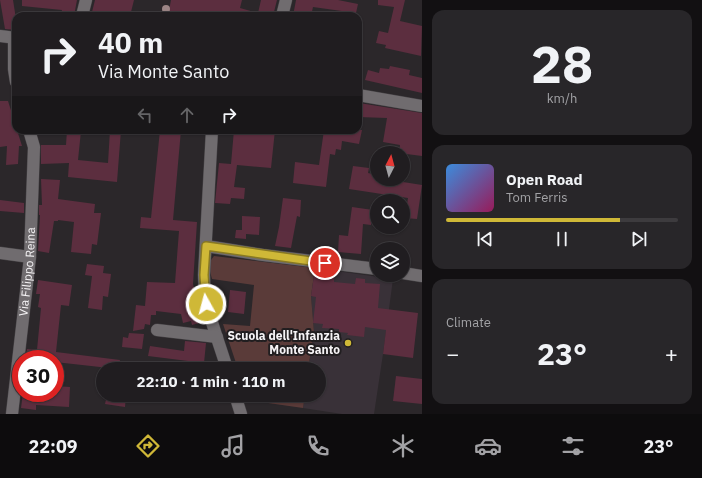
<!DOCTYPE html>
<meta charset="utf-8">
<style>
body{margin:0;font-family:"IBM Plex Sans",sans-serif;background:#282629;color:#f1f3f6;height:100vh;display:flex;flex-direction:column;font-size:15px;white-space:nowrap}
*{box-sizing:border-box;margin:0}
p{font-size:13px;color:#a2a2a5}
.icon{flex:none;width:22px;height:22px;fill:none;stroke:currentColor;stroke-width:2;stroke-linecap:round;stroke-linejoin:round}
.map{position:relative;flex:1;overflow:hidden}
.details{display:flex;flex-direction:column;gap:10px;padding:10px;background:#121012;width:280px}
.details>*{flex:none}
.guide{position:absolute;left:12px;top:12px;width:350px;height:122px;border-radius:12px;box-shadow:0 1px 3px #0004,0 0 0 1px #3d3b3e;background:#201d20;color:#f1f3f6;overflow:hidden}
.needle{width:26px;rotate:6deg}
.tools{position:absolute;left:370px;top:146px;display:grid;gap:8px}
.tools a{display:grid;place-items:center;width:40px;height:40px;border-radius:50%;background:#201d20;box-shadow:0 1px 3px #0004,0 0 0 1px #3d3b3e;font-size:20px}
.speed{position:absolute;left:12px;top:350px;display:flex;gap:8px;font-size:20px;font-weight:700;text-align:center}
.speed>*{display:grid;place-content:center;width:52px;height:52px;border-radius:50%;background:#201d20;box-shadow:0 1px 3px #0004,0 0 0 1px #3d3b3e;line-height:1}
.speed .limit{border:6px solid #d22;background:#fff;color:#111}
.pin{position:absolute;display:grid;place-items:center;width:34px;height:34px;color:#fff;margin:-17px;border:2px solid #fff;border-radius:50%;box-shadow:0 1px 4px #0007}
.me{position:absolute;width:44px;margin:-22px;rotate:353deg;stroke-linejoin:round;filter:drop-shadow(0 0 3px #0008)}
.turn{display:flex;align-items:center;gap:14px;height:84px;padding:0 20px;font-size:18px}
.turn .icon{width:52px;height:52px;stroke-width:2.5}
.turn b{display:block;font-size:28px;line-height:34px}
.lanes{display:flex;align-items:center;height:38px;padding:0 20px;background:#0003;justify-content:center;gap:20px;direction:ltr}
.lanes .off{opacity:.35}
.big{font-size:30px;font-weight:700;line-height:1.1}
.details .widget{flex:1;display:flex;flex-direction:column;justify-content:center;gap:6px;min-width:0;padding:0 14px;border-radius:12px;background:#282629}
.details .dial{align-items:center;gap:0}
.dial b{font-size:52px;line-height:1}
.song{display:flex;align-items:center;gap:12px}
.cover{width:48px;height:48px;border-radius:6px;background:linear-gradient(135deg,hsl(210 70% 55%),hsl(330 70% 35%))}
.played{height:4px;border-radius:2px;background:linear-gradient(90deg,#cfb837 75%,#3d3b3e 75%)}
.keys{display:flex;justify-content:space-around;direction:ltr}
.heat{display:flex;justify-content:space-between;align-items:center;font-size:22px;direction:ltr}
.trip{position:absolute;left:96px;top:362px;width:230px;height:40px;border-radius:20px;background:#201d20;box-shadow:0 1px 3px #0004,0 0 0 1px #3d3b3e;font-weight:700;line-height:40px;text-align:center}
.menu{display:flex;height:64px;justify-content:space-around;align-items:center;background:#0d0c0d;color:#a2a2a5}
.menu .icon{width:28px;height:28px}
.menu .selected{color:#cfb837}
.menu b{font-size:18px;color:#f1f3f6}
main{display:flex;flex:1;min-height:0}
.map>svg:first-child{display:block}
.built{fill:#393138}
.green{fill:#5a3b39}
.building{fill:#5c2e3f}
.lines{fill:none;stroke-linecap:round;stroke-linejoin:round}
.minor-casing{stroke:#454245;stroke-width:13}
.minor{stroke:#706c6f;stroke-width:12}
.tree{fill:#9b8585}
.route-casing{stroke:#877824;stroke-width:10}
.route{stroke:#cfb837;stroke-width:7}
.poi-dot{fill:#cfb837;stroke:#211e20;stroke-width:1.5}
.labels{text-anchor:middle;stroke-width:4;stroke-linejoin:round;paint-order:stroke}
.street-label{font-size:12px;fill:#f6f4f6;stroke:#211e20}
.poi-label{font-size:12px;font-weight:bold;fill:#f6f4f6;stroke:#211e20;text-anchor:end}
</style>
<main>
<div class="map">
<svg width="422" height="414" viewBox="0 0 422 414">
<rect width="100%" height="100%" fill="#2b272a"/>
<path class="built" d="M315,268L393,279L383,354L374,414H342L303,408L305,395H319V369H308L314,332L311,296Z"/>
<g class="green">
<path d="M214,256L315,268L311,296L314,332L308,369H238L223,324L250,326L254,285L212,279L208,264Z"/>
<path d="M246,395H305L303,408L247,400Z"/>
</g>
<g class="building">
<path d="M0,0H13L16,19V30L5,29Z"/>
<path d="M22,0H77L74,16H60L62,10L22,6Z"/>
<path d="M95,0H134L130,16H91Z"/>
<path d="M171,0H242L240,8L258,13L261,0H277L273,16H168Z"/>
<path d="M296,0H338L358,4L356,13L313,7L311,16H293Z"/>
<path d="M378,0H405L400,21L422,26L421,56L385,48L386,45L376,43L379,31L388,33L394,7L378,5Z"/>
<path d="M390,66L410,70L409,75L422,78V93L365,80L368,70L379,73L380,68L389,69Z"/>
<path d="M0,101H8L16,126V130H17L22,146H19L18,164L6,165L7,146L0,147Z"/>
<path d="M359,103L422,113V156L399,153L400,145L383,142L387,118L358,117Z"/>
<path d="M67,130L81,131L78,160L108,163L110,130H121L117,182L68,177L69,163L41,164V145H66Z"/>
<path d="M160,130H181L173,220L197,222L193,284L203,322L192,325L191,321L183,323L181,314L156,311V315H151L150,325L145,324L144,329L133,331L136,305L145,306L147,282L175,283L179,231L140,228L141,217L151,218Z"/>
<path d="M234,130H275L271,168L237,165L234,187L245,188L244,199L231,198L230,204L215,203L219,163L231,164Z"/>
<path d="M324,130H362L359,144L342,141L341,150L336,149L335,155L330,154L326,187L293,183L295,162L319,165Z"/>
<path d="M353,166L369,168L368,173L377,175V179H403V182L422,185L417,219L405,218L408,198L349,189Z"/>
<path d="M41,179L60,180L58,199L95,204L94,213H101L97,245L92,244L91,254L71,252L74,222L58,220V221H54L49,253L38,251L40,215H39V205H42Z"/>
<path d="M283,198L301,200L300,217L297,216L291,248L275,246L279,227Z"/>
<path d="M0,200L24,203V213L0,211Z"/>
<path d="M352,207L373,210L371,225L363,224L361,254L338,252L339,235L348,236Z"/>
<path d="M242,216L260,217L259,235L246,234V239L235,238L236,230H242Z"/>
<path d="M87,264L104,266L103,273L111,274L108,297L103,296L102,310L88,308L92,276L85,275Z"/>
<path d="M314,276L334,278V282L355,284L356,278L365,279V283L380,284L378,308L418,313L413,358L383,354L386,330L365,327L364,337L347,335L348,333L339,332V329L322,328L323,324L313,323L316,297L311,296Z"/>
<path d="M38,280L72,285L69,306L61,305L56,352L120,360L118,369L55,362V358V359H26L27,349L37,350L41,308L38,307L40,294H36Z"/>
<path d="M230,290L246,292L244,314L228,312Z"/>
<path d="M129,333L144,334L142,349L122,347L123,337L128,338Z"/>
<path d="M185,341L206,343L204,363L148,356L150,346L184,351Z"/>
<path d="M396,376L422,379V404L393,401Z"/>
<path d="M55,386L70,387L69,407L36,405V410L21,408L23,393H55Z"/>
<path d="M107,395H126L125,407L105,404Z"/>
</g>
<g class="lines">
<defs>
<g id="minor">
<path d="M82,16L86,0"/>
<path d="M282,16L286,0"/>
<path d="M0,36L16,38"/>
<path d="M14,38V69L16,82"/>
<path d="M358,95L422,106"/>
<path d="M212,130L204,275C204,308 218,338 227,369"/>
<path d="M206,246L263,255L377,269"/>
<path d="M0,253L30,257"/>
<path d="M403,273L422,276"/>
<path d="M157,330L217,337"/>
<path d="M235,395L241,414"/>
<path id="s1" d="M12,414L30,257L34,147L29,130"/>
</g>
</defs>
<use href="#minor" class="minor-casing"/>
<use href="#minor" class="minor"/>
</g>
<circle class="tree" cx="166" cy="9" r="4"/>
<g class="lines">
<defs>
<path id="route" d="M206,304L204,275L206,246L325,263"/>
</defs>
<use href="#route" class="route-casing"/>
<use href="#route" class="route"/>
</g>
<circle class="poi-dot" cx="348" cy="343" r="4"/>
<g class="labels">
<g class="street-label">
<text dy="4" stroke="none"><textPath href="#s1" startOffset="143">Via Filippo Reina</textPath></text>
</g>
<g class="poi-label">
<text x="340" y="340">Scuola dell'Infanzia<tspan x="340" dy="14">Monte Santo</tspan></text>
</g>
</g>
</svg>
<div class="tools">
<a><svg class="needle" viewBox="-14 -14 28 28"><path d="M0-13l5 13h-10z" fill="#e53935"/><path d="M0 13l5-13h-10z" fill="#a2a2a5"/></svg></a>
<a><svg class="icon" aria-label="search" viewBox="0 0 24 24"><circle cx="10" cy="10" r="6"/><path d="M15 15l6 6"/></svg></a>
<a><svg class="icon" aria-label="layers" viewBox="0 0 24 24"><path d="M12 4l9 5-9 5-9-5zM3 14l9 5 9-5"/></svg></a>
</div>
<div class="speed"><div class="limit">30</div></div>
<div class="pin" style="left:325px;top:263px;background:#d93025"><svg class="icon" aria-label="arrive" viewBox="0 0 24 24"><path d="M6 21V4h12l-3 4 3 4H6"/></svg></div>
<svg class="me" style="left:206px;top:304px" viewBox="-20 -20 40 40"><circle r="17" fill="#cfb837" stroke="#fff" stroke-width="3"/><path d="M0-11L8 9 0 5-8 9z" fill="#fff"/></svg>
<div class="trip">22:10 · 1 min · 110 m</div>
<div class="guide">
<div class="turn"><svg class="icon" aria-label="right" viewBox="0 0 24 24"><path d="M7 20v-9h11M14 6l5 5-5 5"/></svg><div><b>40 m</b>Via Monte Santo</div></div>
<div class="lanes"><svg class="icon off" aria-label="left" viewBox="0 0 24 24"><path d="M17 20v-9H6M10 6l-5 5 5 5"/></svg><svg class="icon off" aria-label="ahead" viewBox="0 0 24 24"><path d="M12 20V5M6 11l6-6 6 6"/></svg><svg class="icon" aria-label="right" viewBox="0 0 24 24"><path d="M7 20v-9h11M14 6l5 5-5 5"/></svg></div>
</div>
</div>
<section class="details">
<div class="widget dial"><b>28</b><p>km/h</p></div>
<div class="widget">
<div class="song"><i class="cover"></i><div><b>Open Road</b><p>Tom Ferris</p></div></div>
<div class="played"></div>
<div class="keys"><svg class="icon" aria-label="previous" viewBox="0 0 24 24"><path d="M18 5L8 12l10 7zM5 5v14"/></svg><svg class="icon" aria-label="pause" viewBox="0 0 24 24"><path d="M8 5v14M16 5v14"/></svg><svg class="icon" aria-label="next" viewBox="0 0 24 24"><path d="M6 5l10 7-10 7zM19 5v14"/></svg></div>
</div>
<div class="widget"><p>Climate</p>
<div class="heat"><a>−</a><b class="big">23°</b><a>+</a></div>
</div>
</section>
</main>
<nav class="menu">
<b>22:09</b>
<svg class="icon selected" aria-label="directions" viewBox="0 0 24 24"><path d="M12 3l9 9-9 9-9-9zM9 14v-3h6M13 9l2 2-2 2"/></svg>
<svg class="icon" aria-label="music" viewBox="0 0 24 24"><path d="M9 18V5l10-2v13"/><circle cx="6" cy="18" r="3"/><circle cx="16" cy="16" r="3"/></svg>
<svg class="icon" aria-label="phone" viewBox="0 0 24 24"><path d="M5 4h4l2 5-3 2q2 4 5 5l2-3 5 2v4C11 20 4 13 5 4z"/></svg>
<svg class="icon" aria-label="climate" viewBox="0 0 24 24"><path d="M12 3v18M4 7l16 10M4 17L20 7"/></svg>
<svg class="icon" aria-label="car" viewBox="0 0 24 24"><path d="M5 17H2v-5l4-1 3-4h7l3 4 3 1v5h-3M9 17h6M6 11h13"/><circle cx="7" cy="17" r="2"/><circle cx="17" cy="17" r="2"/></svg>
<svg class="icon" aria-label="filters" viewBox="0 0 24 24"><path d="M4 7h16M4 17h16"/><circle cx="9" cy="7" r="2"/><circle cx="15" cy="17" r="2"/></svg>
<b>23°</b>
</nav>
